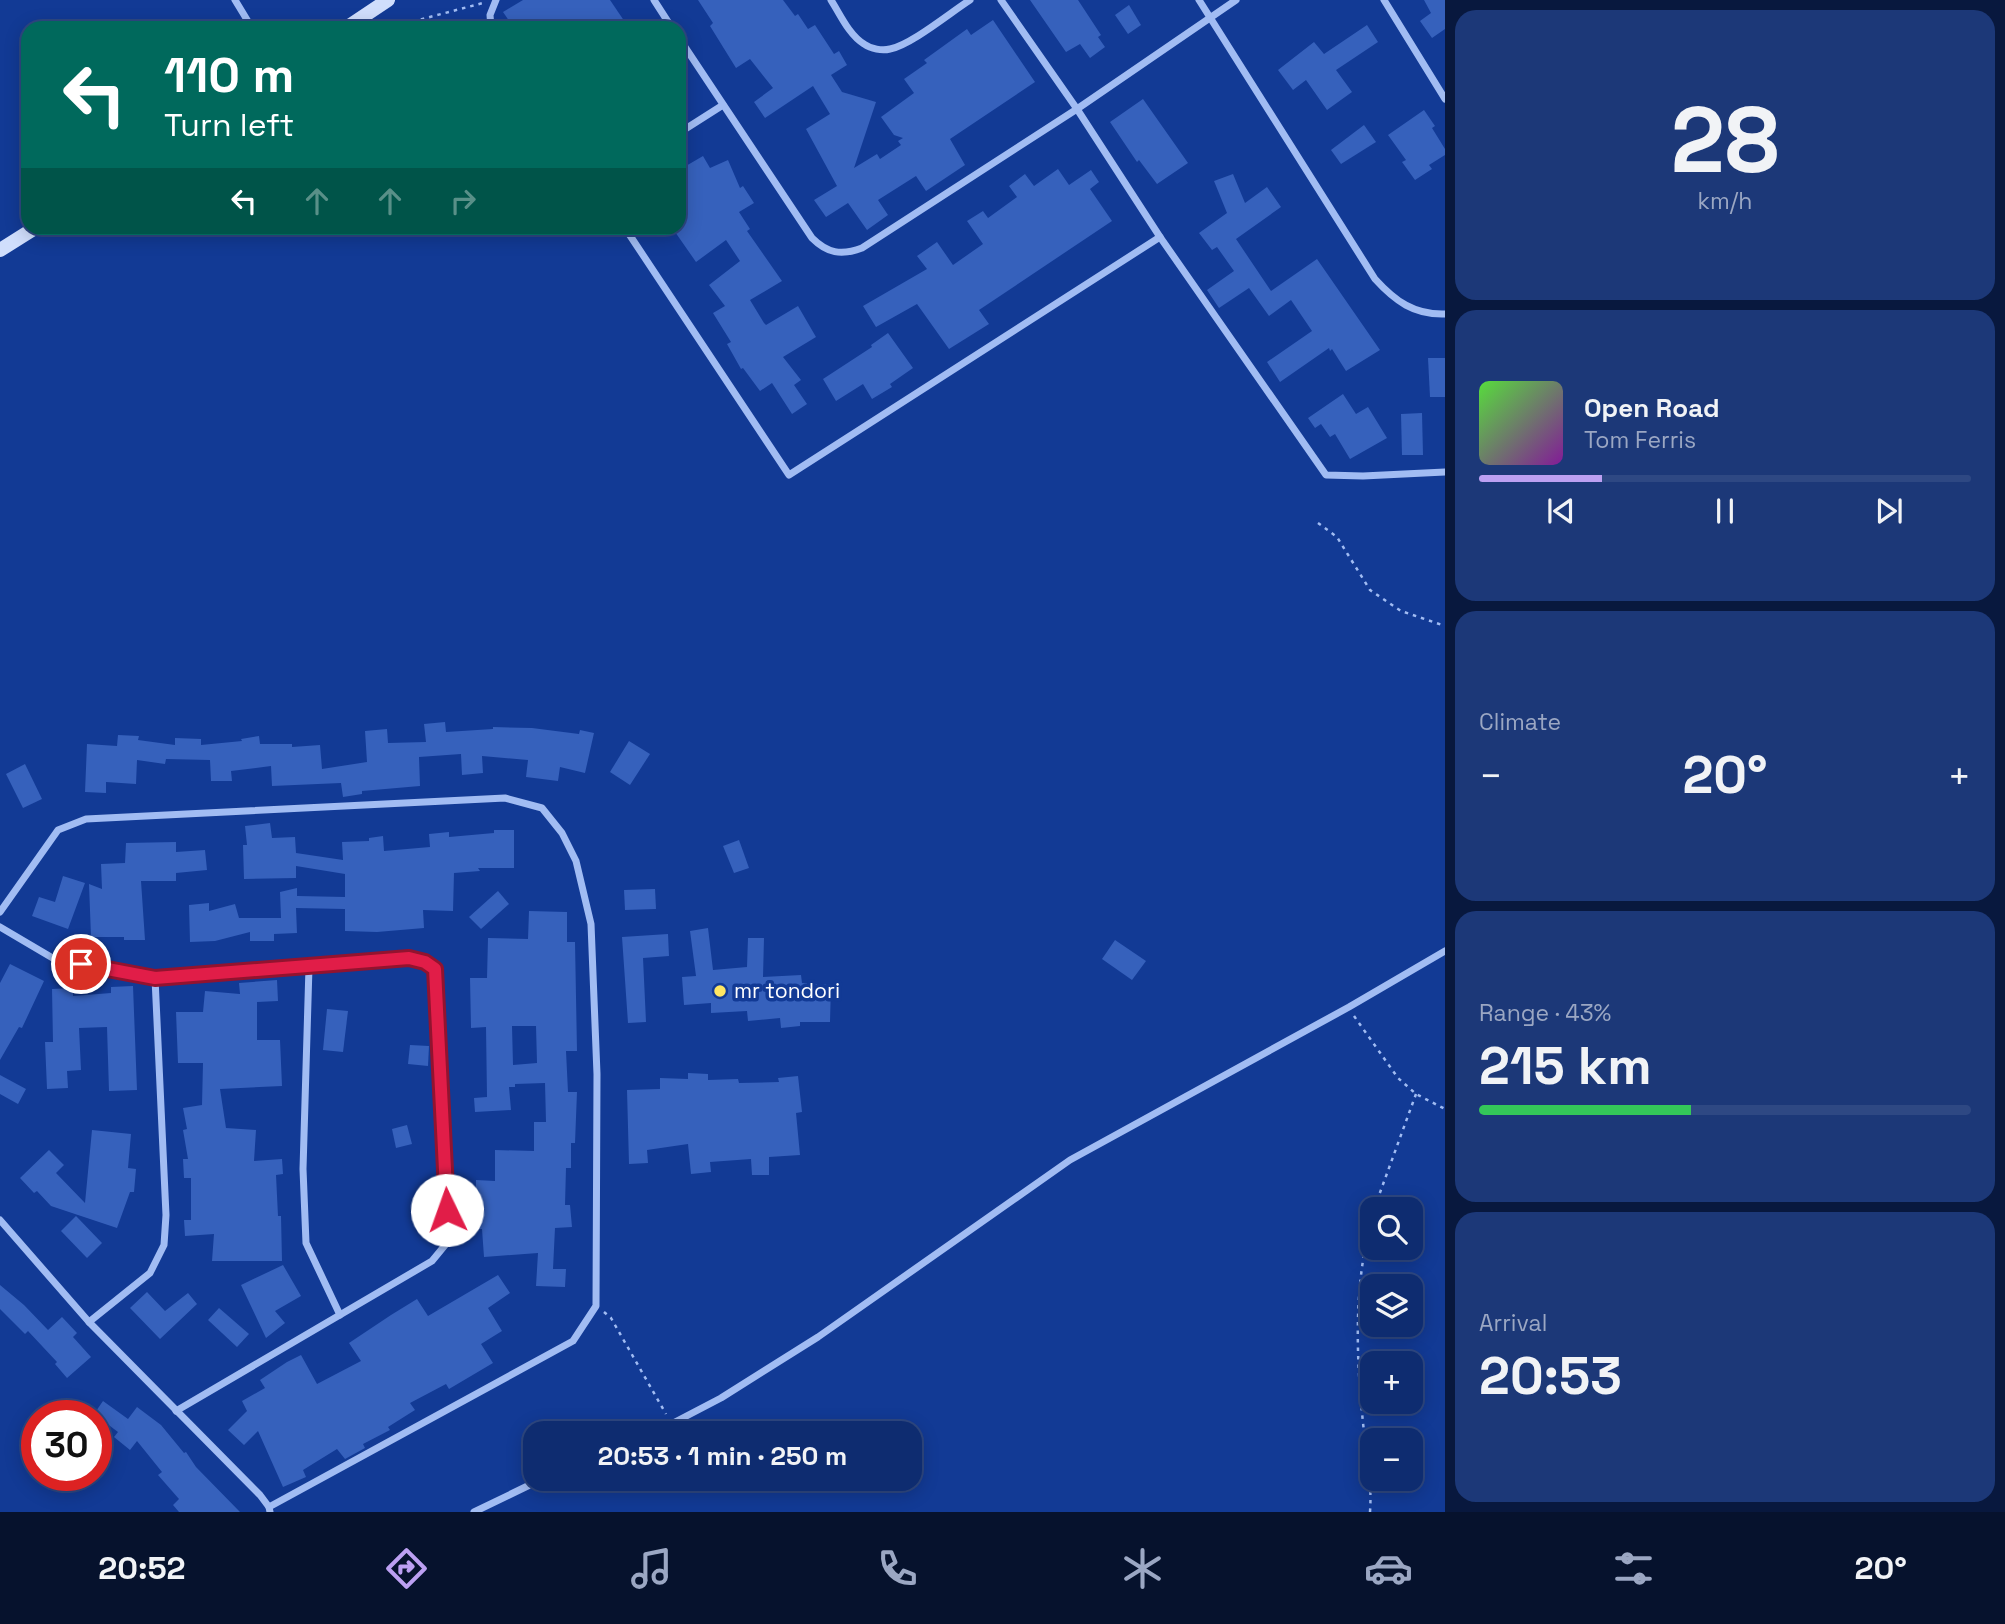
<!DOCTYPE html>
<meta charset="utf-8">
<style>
body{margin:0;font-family:"Space Grotesk",sans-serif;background:#1c3878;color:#f1f3f6;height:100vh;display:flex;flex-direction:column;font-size:26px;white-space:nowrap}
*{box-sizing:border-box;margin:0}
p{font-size:23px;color:#9ba7c3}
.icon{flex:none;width:38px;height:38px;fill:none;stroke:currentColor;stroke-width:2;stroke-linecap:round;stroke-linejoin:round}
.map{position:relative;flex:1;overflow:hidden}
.drawer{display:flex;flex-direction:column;gap:10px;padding:10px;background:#08183e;width:560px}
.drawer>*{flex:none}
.hud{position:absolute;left:21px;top:21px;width:665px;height:214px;border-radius:21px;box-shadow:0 4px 18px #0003,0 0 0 2px #2e4883;background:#00695c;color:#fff;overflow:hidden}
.buttons{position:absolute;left:1360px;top:1197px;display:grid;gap:14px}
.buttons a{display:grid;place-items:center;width:63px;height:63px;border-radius:14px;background:#0e2c70;box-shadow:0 4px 18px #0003,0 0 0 2px #2e4883;font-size:35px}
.speed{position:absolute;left:21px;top:1400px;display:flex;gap:14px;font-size:35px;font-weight:700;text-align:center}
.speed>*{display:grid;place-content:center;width:91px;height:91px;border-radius:50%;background:#0e2c70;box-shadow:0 4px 18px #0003,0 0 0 2px #2e4883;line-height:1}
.speed .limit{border:10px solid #d22;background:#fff;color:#111}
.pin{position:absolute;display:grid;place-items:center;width:60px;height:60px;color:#fff;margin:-30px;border:4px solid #fff;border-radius:50%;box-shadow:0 2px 7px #0007}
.me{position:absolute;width:77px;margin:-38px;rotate:357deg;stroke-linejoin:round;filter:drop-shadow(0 0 5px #0008)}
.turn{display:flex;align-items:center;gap:24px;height:147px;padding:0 28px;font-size:32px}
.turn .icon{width:91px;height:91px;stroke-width:2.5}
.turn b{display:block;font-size:49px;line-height:60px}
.lanes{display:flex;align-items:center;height:66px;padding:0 28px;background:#0003;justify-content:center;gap:35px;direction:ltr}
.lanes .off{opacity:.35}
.big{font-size:52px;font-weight:700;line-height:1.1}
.drawer .widget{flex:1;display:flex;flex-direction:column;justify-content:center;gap:10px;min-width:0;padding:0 24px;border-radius:21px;background:#1c3878}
.drawer .dial{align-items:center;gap:0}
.dial b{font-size:91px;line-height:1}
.song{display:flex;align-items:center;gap:21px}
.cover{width:84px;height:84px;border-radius:10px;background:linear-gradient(135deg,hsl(110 70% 55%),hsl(290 70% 35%))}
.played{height:7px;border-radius:4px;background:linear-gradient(90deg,#bca0f2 25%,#2e4883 25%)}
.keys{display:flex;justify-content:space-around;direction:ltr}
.heat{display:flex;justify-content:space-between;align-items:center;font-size:38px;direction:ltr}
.charge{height:10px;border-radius:5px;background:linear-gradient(90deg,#34c759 43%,#2e4883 0)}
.trip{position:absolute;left:523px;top:1421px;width:399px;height:70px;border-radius:21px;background:#0e2c70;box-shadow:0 4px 18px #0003,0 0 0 2px #2e4883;font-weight:700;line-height:70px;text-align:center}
.tab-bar{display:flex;height:112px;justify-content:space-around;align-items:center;background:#06122d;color:#9ba7c3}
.tab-bar .icon{width:49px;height:49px}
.tab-bar .current{color:#bca0f2}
.tab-bar b{font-size:32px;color:#f1f3f6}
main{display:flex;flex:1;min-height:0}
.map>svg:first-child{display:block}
.building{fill:#3661bc;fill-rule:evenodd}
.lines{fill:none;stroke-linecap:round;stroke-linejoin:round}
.path{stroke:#a1bcf3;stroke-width:2.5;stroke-dasharray:3.5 5;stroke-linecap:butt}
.street{stroke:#a1bcf3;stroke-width:7}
.secondary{stroke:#d0defc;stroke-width:14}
.route-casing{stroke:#92132f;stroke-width:18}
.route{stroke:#e11d48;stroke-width:12}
.poi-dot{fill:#ffe663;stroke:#123a95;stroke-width:2.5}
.labels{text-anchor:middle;stroke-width:7;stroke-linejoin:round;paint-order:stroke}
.poi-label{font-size:21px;fill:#fff;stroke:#123a95;text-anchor:start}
</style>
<main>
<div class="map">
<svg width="1445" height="1512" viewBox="0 0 1445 1512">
<rect width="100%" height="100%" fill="#123a95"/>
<g class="building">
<path d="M523,0H610L629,28H514L503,12Z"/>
<path d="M698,0H783L795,16L798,14L808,29L815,25L834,54L839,51L847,65L831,75L842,92L876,102L854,168L877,154L880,159L901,145L898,141L903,138L894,135L881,117L914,93L904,79L927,63L924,60L967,29L971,35L993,20L1035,82L950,139L965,165L926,191L916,176L878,200L888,215L867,230L848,203L826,217L814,200L837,186L806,129L830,114L813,86L765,118L754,102L773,88L750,59L736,68L710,26L713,23Z"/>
<path d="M1030,0H1078L1101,35L1098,37L1105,47L1090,58L1080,44L1066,52Z"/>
<path d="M1424,0H1445V29L1432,38L1420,21L1431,13Z"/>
<path d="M1129,5L1141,25L1128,34L1115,15Z"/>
<path d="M1367,25L1378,42L1336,70L1352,92L1327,110L1306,80L1293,90L1278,70L1314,42L1324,54Z"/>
<path d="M1143,99L1188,163L1157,184L1139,160L1137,162L1110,122Z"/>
<path d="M1424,110L1435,126L1432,128L1445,149V155L1429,165L1432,169L1415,180L1402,162L1406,160L1388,135Z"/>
<path d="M1364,125L1376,142L1341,164L1331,150Z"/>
<path d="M703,156L710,168L728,160L740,188L743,186L754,203L739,212L750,229L747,231L782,281L750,300L764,323L766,325L798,306L816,337L783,357L801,380L794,385L807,404L792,414L772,383L760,391L743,368L741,369L727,344L731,342L713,313L725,306L709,285L740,261L726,240L696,262L673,229L679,228V170Z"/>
<path d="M1058,169L1069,185L1091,170L1099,182L1090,189L1112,221L979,310L989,324L949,349L917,304L876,327L863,306L927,269L917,256L937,242L953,265L983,244L967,221L983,211L988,218L1017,197L1009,186L1025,174L1034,186Z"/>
<path d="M1233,174L1245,203L1267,187L1281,207L1236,239L1271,291L1317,259L1380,350L1346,371L1332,349L1330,351L1329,348L1280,382L1267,362L1312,331L1291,300L1269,316L1249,288L1219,308L1207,290L1234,271L1217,247L1212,250L1199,233L1227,213L1214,181Z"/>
<path d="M888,333L913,368L890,384L892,387L872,399L863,384L836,401L823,379L872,347L871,345Z"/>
<path d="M1428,358H1445V397H1430Z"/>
<path d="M1343,394L1356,414L1368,407L1387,438L1350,459L1335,434L1330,437L1321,424L1315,428L1308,418Z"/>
<path d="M1422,413L1423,455H1402L1401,414Z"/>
<path d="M445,722L446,732L493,729V727L532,728L579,734L580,730L594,733L585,773L560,767L558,781L526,777L528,760L482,756L483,773L462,775L461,754L419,757L420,786L362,791V794L343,797L341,783L272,786L271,766L231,771L232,781H211L210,760L166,759L165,764L137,760L136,784L106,782V793L85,792L87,744L117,746L118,735L139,736L138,740L175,745V738L201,739V745L242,741L241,739L259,736L260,744H292V747L320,745L322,769L367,762L365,731L387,729L388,743L426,742L424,724Z"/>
<path d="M629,741L650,754L630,785L610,772Z"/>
<path d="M25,764L42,799L23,808L6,774Z"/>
<path d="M270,823L272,838L295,837L296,853L343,860L342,842L369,841V838L383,836L384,851L430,847L429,834L449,832V837L494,833V830H514V868H478L480,871L454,873L453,911L423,910L424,928L377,932L345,931V909L296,908L297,933L274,934V941H250V932L215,941L190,942L189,905L209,903V911L235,904L239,918H281L280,892L297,888V896L345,897V874L296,866V878L244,879L243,845H247L245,826Z"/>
<path d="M739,840L749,868L734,873L723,846Z"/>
<path d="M176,842V852L205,850L207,870L176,873V881H141L145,940H124V937H91L89,884L102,889L101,864L125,863L126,843Z"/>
<path d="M63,876L85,883L68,929L32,916L39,897L55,902Z"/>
<path d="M655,889L656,909L625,910L624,890Z"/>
<path d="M498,891L509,904L481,929L469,917Z"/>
<path d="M529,911L567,912V942H575L577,1051H566L568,1092H577L575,1143H571V1168H566L565,1205H570L572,1227L555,1228L553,1269H566L565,1287L536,1286L538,1253L484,1257L482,1229H475L476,1180L495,1181V1150L534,1151V1122H546L545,1083L515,1084V1087H509L511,1110L475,1112L474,1098L487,1097L486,1027L471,1028L470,978H487L488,938L528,939ZM512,1026H536L537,1063L513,1065Z"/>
<path d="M708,928L713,970L747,967L748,938H764L763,977L801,975L802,983L831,985L830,1022H800V1026L781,1028L780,1018L748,1021L747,1011L711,1013V1003L684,1005L682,977L696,976L690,931Z"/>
<path d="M668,934L669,956L643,958L646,1022L628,1023L622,937Z"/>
<path d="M1115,940L1146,961L1132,980L1102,959Z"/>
<path d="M10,964L44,981L22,1028L19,1027L0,1060V983Z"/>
<path d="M277,980L278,1001L257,1002V1040H280L282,1086L220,1089L226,1128L256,1130L254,1161L282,1159L283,1174L276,1175L278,1216H281L282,1261H212L214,1234L185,1236L184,1220H191V1178H184L183,1159H188L183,1130L187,1129L183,1108L202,1105L203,1063H178L176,1012H203L205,991L240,994L239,983Z"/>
<path d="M133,986L137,1090L109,1091L107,1027L79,1028L81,1070L67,1071L68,1088L47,1089L45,1042H53L52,989L73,988V996L111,993V987Z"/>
<path d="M327,1009L348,1011L343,1052L323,1050Z"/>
<path d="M410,1045L429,1046L428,1066L408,1064Z"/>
<path d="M688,1073L708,1074V1080L738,1079L739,1083L779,1082L778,1078L798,1076L802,1112L796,1113L800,1155L769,1157V1175H752L751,1159L710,1162L711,1172L691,1174L688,1144L647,1150L648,1163L629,1164L627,1090L660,1089V1078L688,1079Z"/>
<path d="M0,1075L26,1089L18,1104L0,1094Z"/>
<path d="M407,1125L412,1144L396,1148L392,1129Z"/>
<path d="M92,1130L131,1134L128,1168L136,1169L134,1192H130L117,1228L51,1206L37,1191L34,1193L20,1178L49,1150L64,1165L56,1173L85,1203Z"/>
<path d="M76,1216L102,1243L87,1258L61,1231Z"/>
<path d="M283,1265L301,1296L275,1311L285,1323L266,1338L241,1285Z"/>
<path d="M498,1275L510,1293L488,1308L502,1331L481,1344L493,1363L449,1389L446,1384L410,1403L415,1410L388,1427L390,1430L363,1444L365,1448L345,1459L337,1449L303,1470L306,1477L283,1487L258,1431L244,1445L228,1430L247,1411L242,1401L265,1388L260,1380L287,1362L301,1355L317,1384L361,1361L349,1343L391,1315L417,1299L428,1316Z"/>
<path d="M0,1285L24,1305L48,1330L62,1317L77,1333L73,1337L91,1357L67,1378L55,1364L57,1362L28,1331L25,1334L0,1309Z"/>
<path d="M147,1292L165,1311L188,1293L197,1304L160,1339L130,1308Z"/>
<path d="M219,1308L249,1334L237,1347L208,1320Z"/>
<path d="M103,1401L128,1419L137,1407L161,1425L184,1453L186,1452L196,1467L240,1512H179L173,1505L179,1499L158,1475L162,1472L137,1441L130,1450L114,1437L118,1432L94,1414Z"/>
</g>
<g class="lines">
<g class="path">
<path d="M388,28L483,3"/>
<path d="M1318,523L1337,537L1370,590L1401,611L1445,626"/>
<path d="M1354,1016L1398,1078L1416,1094L1445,1109"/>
<path d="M1374,1209L1416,1094"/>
<path d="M604,1312L611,1318L666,1414"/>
<path d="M1370,1512C1372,1484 1367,1459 1364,1432C1356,1359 1353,1288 1372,1217"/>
</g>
<g class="street">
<path d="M235,0L252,28"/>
<path d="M654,0L672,28"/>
<path d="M831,0C840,14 849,35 864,44C871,49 882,51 890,49C911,45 951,12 970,0"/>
<path d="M1199,0L1375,279C1395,301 1414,315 1445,314"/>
<path d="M1384,0L1445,99"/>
<path d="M491,28L490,15L496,0"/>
<path d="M679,38L812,238C827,253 841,256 862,248L1077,109L1236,0"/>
<path d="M679,133L723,105"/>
<path d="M625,228L789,475L1160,237L1077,109L1001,0"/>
<path d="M1160,237L1326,475L1363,476L1445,472"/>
<path d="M0,912L58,830L86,819L505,798L542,808L562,833L576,861L591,924L597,1074L596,1306L573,1341L269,1507"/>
<path d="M0,927L56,960L155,978L409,958L425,962L435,969L447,1210L446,1244L432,1261L176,1411"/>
<path d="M309,967L303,1169L306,1243L340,1315"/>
<path d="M0,1220L89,1322L260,1495L269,1507L270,1512"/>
<path d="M89,1322L150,1273L164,1245L166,1215L155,978"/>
<path d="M654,1433L721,1398L818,1337L1070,1160L1349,1007L1445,951"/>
<path d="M474,1512L542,1479"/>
</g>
<g class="secondary">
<path d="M346,28L388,0"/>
<path d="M0,250L35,228"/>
</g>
</g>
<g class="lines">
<defs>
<path id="route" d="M81,964L155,978L409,958L425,962L435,969L447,1210"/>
</defs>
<use href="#route" class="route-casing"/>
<use href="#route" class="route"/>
</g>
<circle class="poi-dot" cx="720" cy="991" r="7"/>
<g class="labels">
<g class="poi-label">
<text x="734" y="998">mr tondori</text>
</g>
</g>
</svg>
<div class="buttons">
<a><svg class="icon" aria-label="search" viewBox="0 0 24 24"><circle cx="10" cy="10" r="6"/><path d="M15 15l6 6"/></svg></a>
<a><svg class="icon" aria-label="layers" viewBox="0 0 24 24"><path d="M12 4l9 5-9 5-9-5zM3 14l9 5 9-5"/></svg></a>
<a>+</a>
<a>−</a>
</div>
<div class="speed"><div class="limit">30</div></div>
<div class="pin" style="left:81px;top:964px;background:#d93025"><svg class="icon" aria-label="arrive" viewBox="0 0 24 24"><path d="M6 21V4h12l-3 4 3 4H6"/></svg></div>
<svg class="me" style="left:447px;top:1210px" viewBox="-20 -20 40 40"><circle r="19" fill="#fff"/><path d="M0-13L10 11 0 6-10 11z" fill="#e11d48"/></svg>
<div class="trip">20:53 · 1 min · 250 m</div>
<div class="hud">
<div class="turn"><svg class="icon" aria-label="left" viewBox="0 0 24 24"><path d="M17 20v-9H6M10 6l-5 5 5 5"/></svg><div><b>110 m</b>Turn left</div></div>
<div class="lanes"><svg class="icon" aria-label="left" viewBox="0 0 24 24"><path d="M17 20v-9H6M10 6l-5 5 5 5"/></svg><svg class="icon off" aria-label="ahead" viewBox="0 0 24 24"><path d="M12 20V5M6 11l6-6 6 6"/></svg><svg class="icon off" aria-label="ahead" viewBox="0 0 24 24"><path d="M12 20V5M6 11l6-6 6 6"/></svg><svg class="icon off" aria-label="right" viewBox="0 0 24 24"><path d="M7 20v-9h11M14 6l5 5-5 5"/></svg></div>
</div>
</div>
<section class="drawer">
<div class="widget dial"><b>28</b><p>km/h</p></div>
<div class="widget">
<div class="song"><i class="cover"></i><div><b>Open Road</b><p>Tom Ferris</p></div></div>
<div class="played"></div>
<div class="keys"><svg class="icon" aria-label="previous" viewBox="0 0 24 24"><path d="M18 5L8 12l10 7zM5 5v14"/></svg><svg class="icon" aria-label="pause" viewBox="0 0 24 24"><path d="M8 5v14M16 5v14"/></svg><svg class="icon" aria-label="next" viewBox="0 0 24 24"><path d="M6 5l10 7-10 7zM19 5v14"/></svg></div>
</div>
<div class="widget"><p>Climate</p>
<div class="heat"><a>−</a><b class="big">20°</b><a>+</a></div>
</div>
<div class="widget"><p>Range · 43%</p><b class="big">215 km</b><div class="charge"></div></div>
<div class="widget"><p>Arrival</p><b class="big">20:53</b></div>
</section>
</main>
<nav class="tab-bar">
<b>20:52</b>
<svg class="icon current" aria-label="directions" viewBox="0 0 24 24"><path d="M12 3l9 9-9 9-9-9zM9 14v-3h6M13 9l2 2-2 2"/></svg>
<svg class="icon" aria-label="music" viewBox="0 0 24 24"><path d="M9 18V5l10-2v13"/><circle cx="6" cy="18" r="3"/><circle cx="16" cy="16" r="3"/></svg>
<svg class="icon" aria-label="phone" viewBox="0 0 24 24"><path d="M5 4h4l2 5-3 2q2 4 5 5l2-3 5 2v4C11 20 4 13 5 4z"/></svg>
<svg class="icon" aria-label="climate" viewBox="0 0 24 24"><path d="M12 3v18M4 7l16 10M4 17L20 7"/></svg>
<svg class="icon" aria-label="car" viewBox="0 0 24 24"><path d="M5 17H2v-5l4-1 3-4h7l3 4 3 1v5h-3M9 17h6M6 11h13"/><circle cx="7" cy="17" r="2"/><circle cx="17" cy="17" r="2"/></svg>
<svg class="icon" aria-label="filters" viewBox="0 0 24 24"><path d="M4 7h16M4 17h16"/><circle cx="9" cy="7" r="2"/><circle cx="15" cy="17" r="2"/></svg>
<b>20°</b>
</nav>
